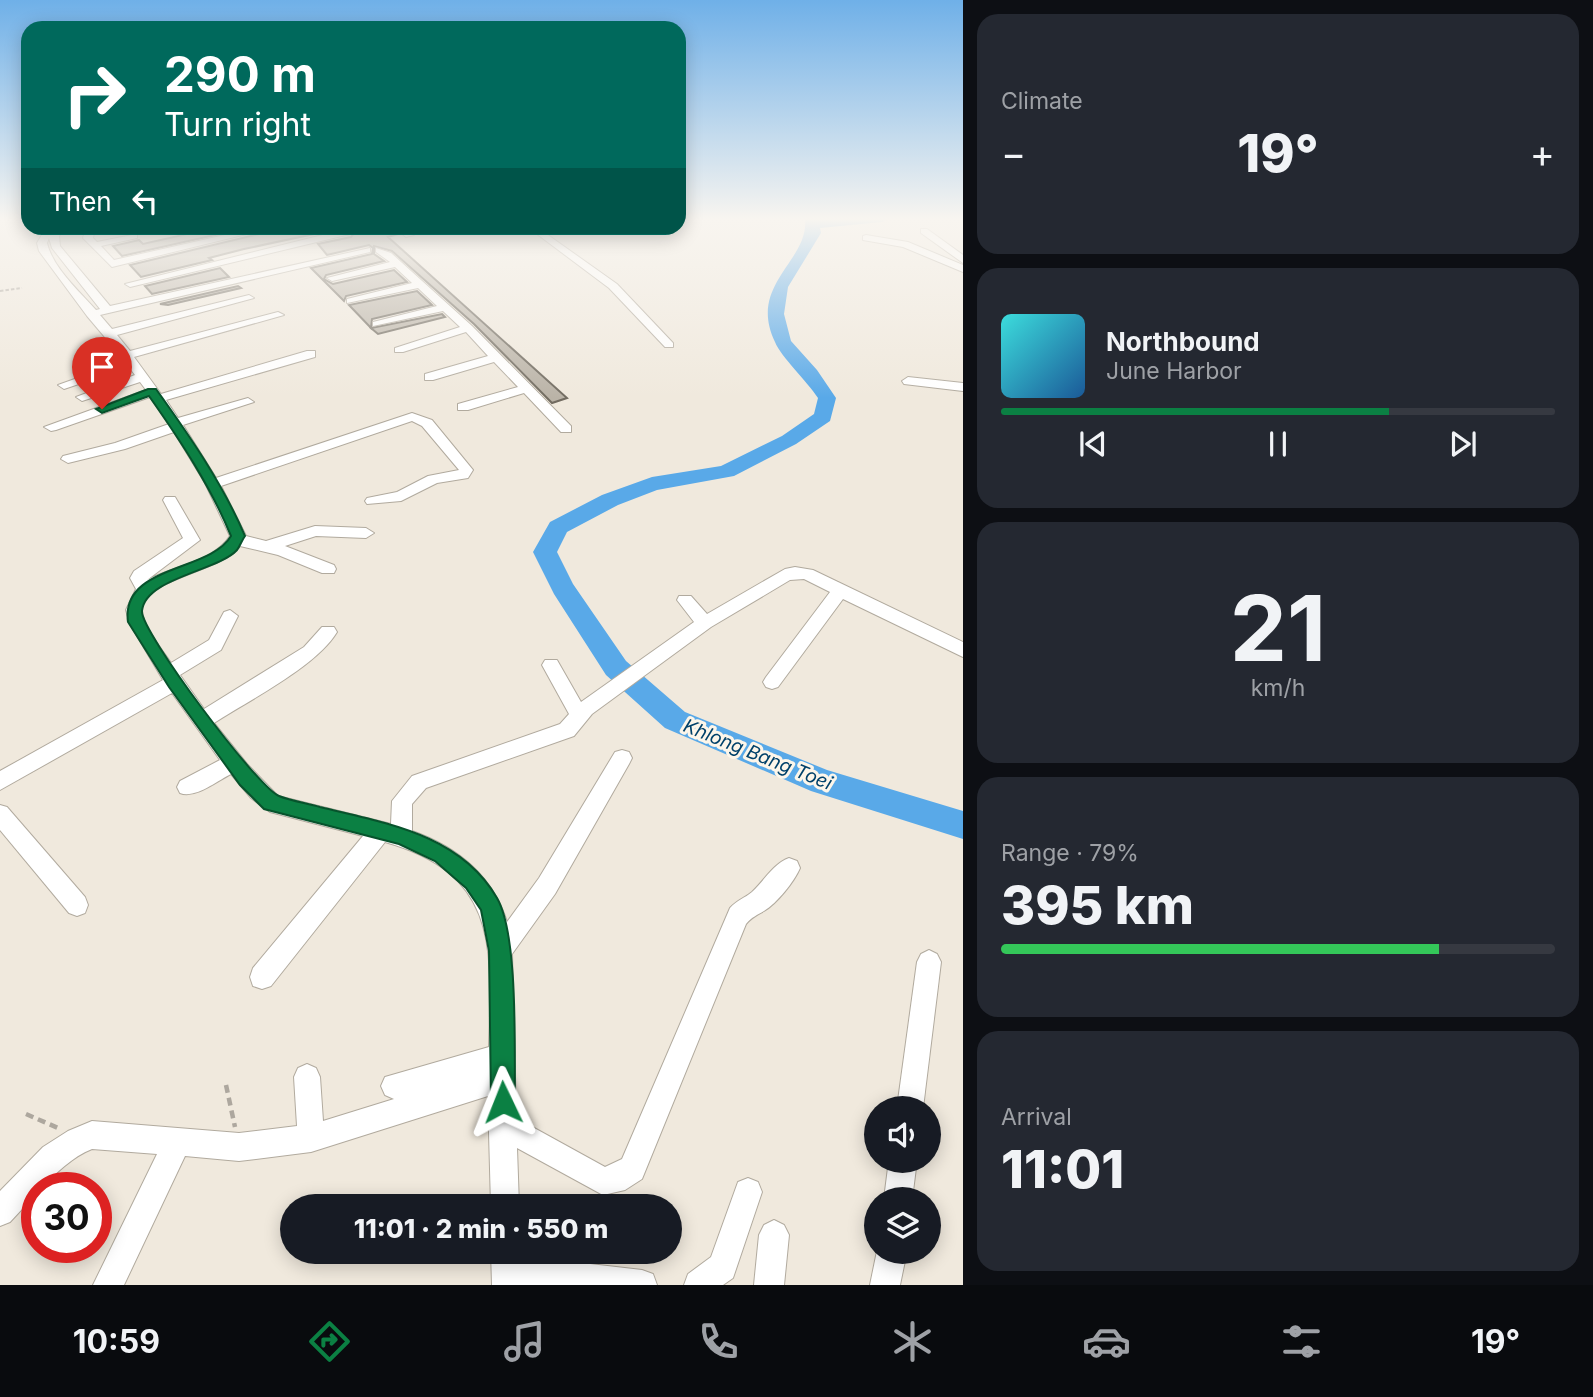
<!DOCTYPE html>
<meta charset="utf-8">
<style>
body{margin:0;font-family:Inter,sans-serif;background:#242831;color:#f1f3f6;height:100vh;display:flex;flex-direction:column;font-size:26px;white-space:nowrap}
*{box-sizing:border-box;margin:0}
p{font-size:23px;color:#9ea1a6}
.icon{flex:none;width:38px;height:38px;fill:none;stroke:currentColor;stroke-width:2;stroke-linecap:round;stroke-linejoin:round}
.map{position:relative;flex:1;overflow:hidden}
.drawer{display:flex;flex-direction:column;gap:14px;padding:14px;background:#0d0f14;width:630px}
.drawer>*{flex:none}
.banner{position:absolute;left:21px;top:21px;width:665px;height:214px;border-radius:21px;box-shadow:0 4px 18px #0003;background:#00695c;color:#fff;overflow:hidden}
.fabs{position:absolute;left:864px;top:1096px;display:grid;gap:14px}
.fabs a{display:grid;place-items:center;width:77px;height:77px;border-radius:50%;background:#171b24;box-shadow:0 4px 18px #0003;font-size:35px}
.speed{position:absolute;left:21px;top:1172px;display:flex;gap:14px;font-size:35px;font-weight:700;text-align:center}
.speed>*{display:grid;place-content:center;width:91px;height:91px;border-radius:50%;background:#171b24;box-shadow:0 4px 18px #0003;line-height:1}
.speed .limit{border:10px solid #d22;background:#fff;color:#111}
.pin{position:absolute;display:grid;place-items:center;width:60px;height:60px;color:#fff;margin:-72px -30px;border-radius:50% 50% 50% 0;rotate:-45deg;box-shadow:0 0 7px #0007}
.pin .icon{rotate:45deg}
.me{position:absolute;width:77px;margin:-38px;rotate:358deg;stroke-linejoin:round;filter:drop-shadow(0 0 5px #0008)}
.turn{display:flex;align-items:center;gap:24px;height:147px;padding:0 28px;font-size:32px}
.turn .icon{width:91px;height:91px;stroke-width:2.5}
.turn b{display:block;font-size:49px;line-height:60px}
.then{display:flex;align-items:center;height:66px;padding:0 28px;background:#0003;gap:14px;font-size:26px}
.big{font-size:52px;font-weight:800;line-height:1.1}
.drawer .tile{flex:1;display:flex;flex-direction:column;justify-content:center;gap:10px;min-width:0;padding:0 24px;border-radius:21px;background:#242831}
.drawer .dial{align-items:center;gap:0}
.dial b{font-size:91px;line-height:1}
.song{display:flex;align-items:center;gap:21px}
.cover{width:84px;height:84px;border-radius:10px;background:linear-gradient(135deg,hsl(180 70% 55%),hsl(210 70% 35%))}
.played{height:7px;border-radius:4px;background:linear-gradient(90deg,#0b8043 70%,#363941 70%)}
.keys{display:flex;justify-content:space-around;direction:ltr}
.heat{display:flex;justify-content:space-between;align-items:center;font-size:38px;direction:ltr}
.charge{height:10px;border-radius:5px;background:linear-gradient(90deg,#34c759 79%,#363941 0)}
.trip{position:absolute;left:280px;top:1194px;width:402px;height:70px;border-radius:35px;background:#171b24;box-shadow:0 4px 18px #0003;font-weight:800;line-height:70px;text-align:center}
.tabs{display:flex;height:112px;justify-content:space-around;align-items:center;background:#090b0e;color:#9ea1a6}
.tabs .icon{width:49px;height:49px}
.tabs .selected{color:#0b8043}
.tabs b{font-size:32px;color:#f1f3f6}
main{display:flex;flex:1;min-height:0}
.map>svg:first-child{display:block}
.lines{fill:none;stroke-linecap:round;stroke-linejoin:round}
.river{fill:#59a9e8;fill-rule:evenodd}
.building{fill:#bab3a7;stroke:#726c61;stroke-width:2}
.minor-casing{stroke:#b1aa9e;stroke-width:2}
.path-far1{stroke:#ada79e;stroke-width:2;stroke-dasharray:3.5 2;stroke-linecap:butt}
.path{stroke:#ada79e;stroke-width:4.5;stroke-dasharray:8 5;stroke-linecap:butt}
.minor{fill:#fff;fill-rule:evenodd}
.route{fill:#0b8043;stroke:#07532c;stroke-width:2}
.labels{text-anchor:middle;stroke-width:6;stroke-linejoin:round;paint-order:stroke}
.water-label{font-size:19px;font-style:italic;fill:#00416a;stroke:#fdf6ea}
</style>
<main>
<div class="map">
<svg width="963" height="1285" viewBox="0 0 963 1285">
<rect width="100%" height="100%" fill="#f0e9dd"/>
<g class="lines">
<path class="river" d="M805,218H889L882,222L820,228L821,233L788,287L784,314L791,341L817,370L836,398L830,421L796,444L734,476L657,490L618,505L567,532L557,552L573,584L626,661L685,712L827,770L963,811V839L811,791L665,728L606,675L554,594L533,552L550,522L602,495L652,477L721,466L782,436L814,414L818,398C807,381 781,357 775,342C747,284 810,261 805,218Z"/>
</g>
<g class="building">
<path d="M214,228H246L122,256L113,246L139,240L143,244Z"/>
<path d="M274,228H342L244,249L209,258L212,260L141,277L130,265L272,231Z"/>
<path d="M350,228H393L398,234L388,237L567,398L552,403L474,324L392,251L374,246V254L384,261L326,275L324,279L333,284L394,270L407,282L346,296L344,301L311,268L372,254L373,248L369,245L327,255L318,244L351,237L355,232Z"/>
<path d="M220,268L229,277L152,294L145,286Z"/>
<path d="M238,286L241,288L168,305L160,304Z"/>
<path d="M417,291L432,305L372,319L371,328L349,305Z"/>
<path d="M442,314L445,317L378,334L371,328Z"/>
</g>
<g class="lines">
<defs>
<g id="minor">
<path d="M46,228H54L53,232L56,228H65L59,236L60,246L110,306L370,248V252L100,315L112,329L249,295L254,298L117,335L130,351L278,312L284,315L134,357L161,394L307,351H315V357L166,400L178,418L248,398L254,402L183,425L216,478L412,413L432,420L473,470L468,478L437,483L401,501L367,504L365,501L367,498L397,492L428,476L459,470L422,426L412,421L221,486L246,536L266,541L315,526L366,528L374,533L366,538L316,536L285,546L334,565L336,569L334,573H322L278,555L240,546C223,572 143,578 142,610C142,627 162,649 171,663L209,640L224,612L230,610L238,616L221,650L180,675L204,709L304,647L322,627H334L337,632C317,666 248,701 214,723L247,764L278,796L391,824L392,801L412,776L560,724L569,714L542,665L545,660H557L581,702L694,622L677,600L679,596H691L707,614L785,569L795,567L813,570L963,642V657L843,599L778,687L772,689L766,687L763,682L766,677L830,592L804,579L790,580L711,627L592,714L574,736L426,788L412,804V831C457,847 492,875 507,922L539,878L615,752L622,750L629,752L632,758L629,764L555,894L512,954L516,1118L605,1167L622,1159L730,908C737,900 745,898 752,892C764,881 773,864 789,858L797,861L800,868C794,882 777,903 764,911C757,915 752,917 746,924L642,1179L625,1190L603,1195L517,1148L519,1206H491L488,1096L311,1152L239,1161L185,1156L124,1285H93L157,1154L92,1149C72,1157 56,1173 41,1188H37V1193L10,1222L0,1226V1191L43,1147L68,1131L92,1121L239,1133L297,1126L294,1077L298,1068L307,1064L316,1068L320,1077L323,1121L394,1099L385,1095L381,1086L385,1077L489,1047C492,947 499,874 385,842L271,986L262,989L253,986L250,977L253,968L363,836L270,812L251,798L231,774C217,781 195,799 180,793L177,787L180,781L220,760L172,693L0,790V771L163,680L130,624L126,610L136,589L130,578L134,571L183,538L163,500L165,497H175L200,540L147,580C174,566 213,562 230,536L205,483L174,432L125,449L68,463L61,459L63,456L115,443L169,424L150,397L56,430L51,431L44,427L146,390L140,382L82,401L76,397L135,375L129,367L64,389L58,385L125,361L87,316L39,251L37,243ZM49,238L52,248L100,309L96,310C79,291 53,268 47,243Z"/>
<path d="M86,228H95L93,238L97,242L137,234V238L101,246L114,260L256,228H271L112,267L83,238Z"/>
<path d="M395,228H405L414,235L406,237Z"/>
<path d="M529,228H538L617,284L673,343V347H665L609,288Z"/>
<path d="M347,229L352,232L350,234L130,287L125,284Z"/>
<path d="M921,229H927L963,255V263L921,233Z"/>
<path d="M866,235L908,242L963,265V272L903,247L863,240V236Z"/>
<path d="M376,248L391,253L472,326L571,426V432H561L524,393L468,410H458V404L518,387L494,362L433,380H425V374L488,356L466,332L403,352H395V348L460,327L443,311L373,326V322L437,306L418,288L347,303V299L412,283L395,267L332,281L327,278L390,262L376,252Z"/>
<path d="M908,377L963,383V391L904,384L902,381Z"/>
<path d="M0,805L7,807L85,897L88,905L85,913L77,916L69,913L0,830Z"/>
<path d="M929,950L937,954L941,962L923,1108H897L917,962L921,954Z"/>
<path d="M889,1160H917L912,1199H884Z"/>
<path d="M748,1178L758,1182L762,1192L733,1278L723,1285H684L688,1274L711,1257L738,1182Z"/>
<path d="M774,1220L784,1225L789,1235L784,1285H754L759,1235L764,1225Z"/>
<path d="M491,1251H521V1256L642,1270L653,1274L657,1285H492Z"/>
<path d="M877,1251H907L900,1285H870Z"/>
</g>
</defs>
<use href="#minor" class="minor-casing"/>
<path class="path-far1" d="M0,291L22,288"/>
<g class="path">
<path d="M226,1085L235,1127"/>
<path d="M26,1114L58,1128"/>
</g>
<use href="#minor" class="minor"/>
</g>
<linearGradient id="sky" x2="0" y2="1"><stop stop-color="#6fb0e8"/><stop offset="0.55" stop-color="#f8f5f0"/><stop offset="1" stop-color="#f8f5f0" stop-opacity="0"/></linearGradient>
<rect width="963" height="398" fill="url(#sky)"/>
<path class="route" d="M148,389H156C189,435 223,484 245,536C242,540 240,546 237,550C218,571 145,578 142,611C140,631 258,788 279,796C291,801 306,803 320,807C385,823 460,834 497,898C519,936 514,1055 515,1102L511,1111L503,1115L494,1111L491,1102L489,951L481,910L466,888L435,861L399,844L264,809L240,785L169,687L128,622C120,565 210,572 231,536C211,487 180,440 149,396L102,413L96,409Z"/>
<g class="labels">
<g class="water-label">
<text transform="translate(758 754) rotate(22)" y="7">Khlong Bang Toei</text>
</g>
</g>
</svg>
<div class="fabs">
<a><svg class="icon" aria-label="sound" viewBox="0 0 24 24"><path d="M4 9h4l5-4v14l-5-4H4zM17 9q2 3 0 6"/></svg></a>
<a><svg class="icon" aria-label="layers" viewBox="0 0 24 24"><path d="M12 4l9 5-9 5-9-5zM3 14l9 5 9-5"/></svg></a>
</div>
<div class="speed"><div class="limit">30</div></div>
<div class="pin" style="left:102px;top:409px;background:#d93025"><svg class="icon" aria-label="arrive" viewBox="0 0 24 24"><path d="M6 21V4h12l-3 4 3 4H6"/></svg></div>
<svg class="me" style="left:503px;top:1102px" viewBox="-20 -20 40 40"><path d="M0-17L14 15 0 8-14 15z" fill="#0b8043" stroke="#fff" stroke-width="4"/></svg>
<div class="trip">11:01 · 2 min · 550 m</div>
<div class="banner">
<div class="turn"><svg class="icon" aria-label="right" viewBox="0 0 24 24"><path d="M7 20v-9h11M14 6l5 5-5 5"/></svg><div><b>290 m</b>Turn right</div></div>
<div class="then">Then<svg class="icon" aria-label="left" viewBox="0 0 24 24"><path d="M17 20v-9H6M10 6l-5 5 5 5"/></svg></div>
</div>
</div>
<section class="drawer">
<div class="tile"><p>Climate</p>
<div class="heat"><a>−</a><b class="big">19°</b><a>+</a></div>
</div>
<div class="tile">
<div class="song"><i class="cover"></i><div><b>Northbound</b><p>June Harbor</p></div></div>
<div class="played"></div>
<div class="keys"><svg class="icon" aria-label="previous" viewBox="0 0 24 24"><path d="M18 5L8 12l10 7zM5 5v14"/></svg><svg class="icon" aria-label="pause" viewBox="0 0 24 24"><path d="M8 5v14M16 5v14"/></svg><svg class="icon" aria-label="next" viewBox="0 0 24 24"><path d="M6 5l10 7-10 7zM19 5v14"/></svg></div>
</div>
<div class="tile dial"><b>21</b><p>km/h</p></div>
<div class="tile"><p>Range · 79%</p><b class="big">395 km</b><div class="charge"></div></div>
<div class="tile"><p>Arrival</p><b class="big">11:01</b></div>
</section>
</main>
<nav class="tabs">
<b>10:59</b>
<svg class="icon selected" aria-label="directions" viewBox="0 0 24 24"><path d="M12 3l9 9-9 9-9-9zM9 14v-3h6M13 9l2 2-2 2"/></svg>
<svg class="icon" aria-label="music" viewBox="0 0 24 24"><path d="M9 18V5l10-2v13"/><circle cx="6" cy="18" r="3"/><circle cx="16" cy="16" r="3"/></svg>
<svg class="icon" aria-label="phone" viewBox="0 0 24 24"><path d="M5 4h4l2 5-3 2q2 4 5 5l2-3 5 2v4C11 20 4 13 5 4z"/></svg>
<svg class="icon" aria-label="climate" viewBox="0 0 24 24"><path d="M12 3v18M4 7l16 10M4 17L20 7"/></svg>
<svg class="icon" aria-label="car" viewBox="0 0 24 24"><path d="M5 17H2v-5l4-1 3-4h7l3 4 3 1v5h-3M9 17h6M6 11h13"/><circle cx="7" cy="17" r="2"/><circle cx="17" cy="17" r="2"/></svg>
<svg class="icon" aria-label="filters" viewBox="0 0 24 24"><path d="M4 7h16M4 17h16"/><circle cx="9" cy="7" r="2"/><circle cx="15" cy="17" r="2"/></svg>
<b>19°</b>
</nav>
